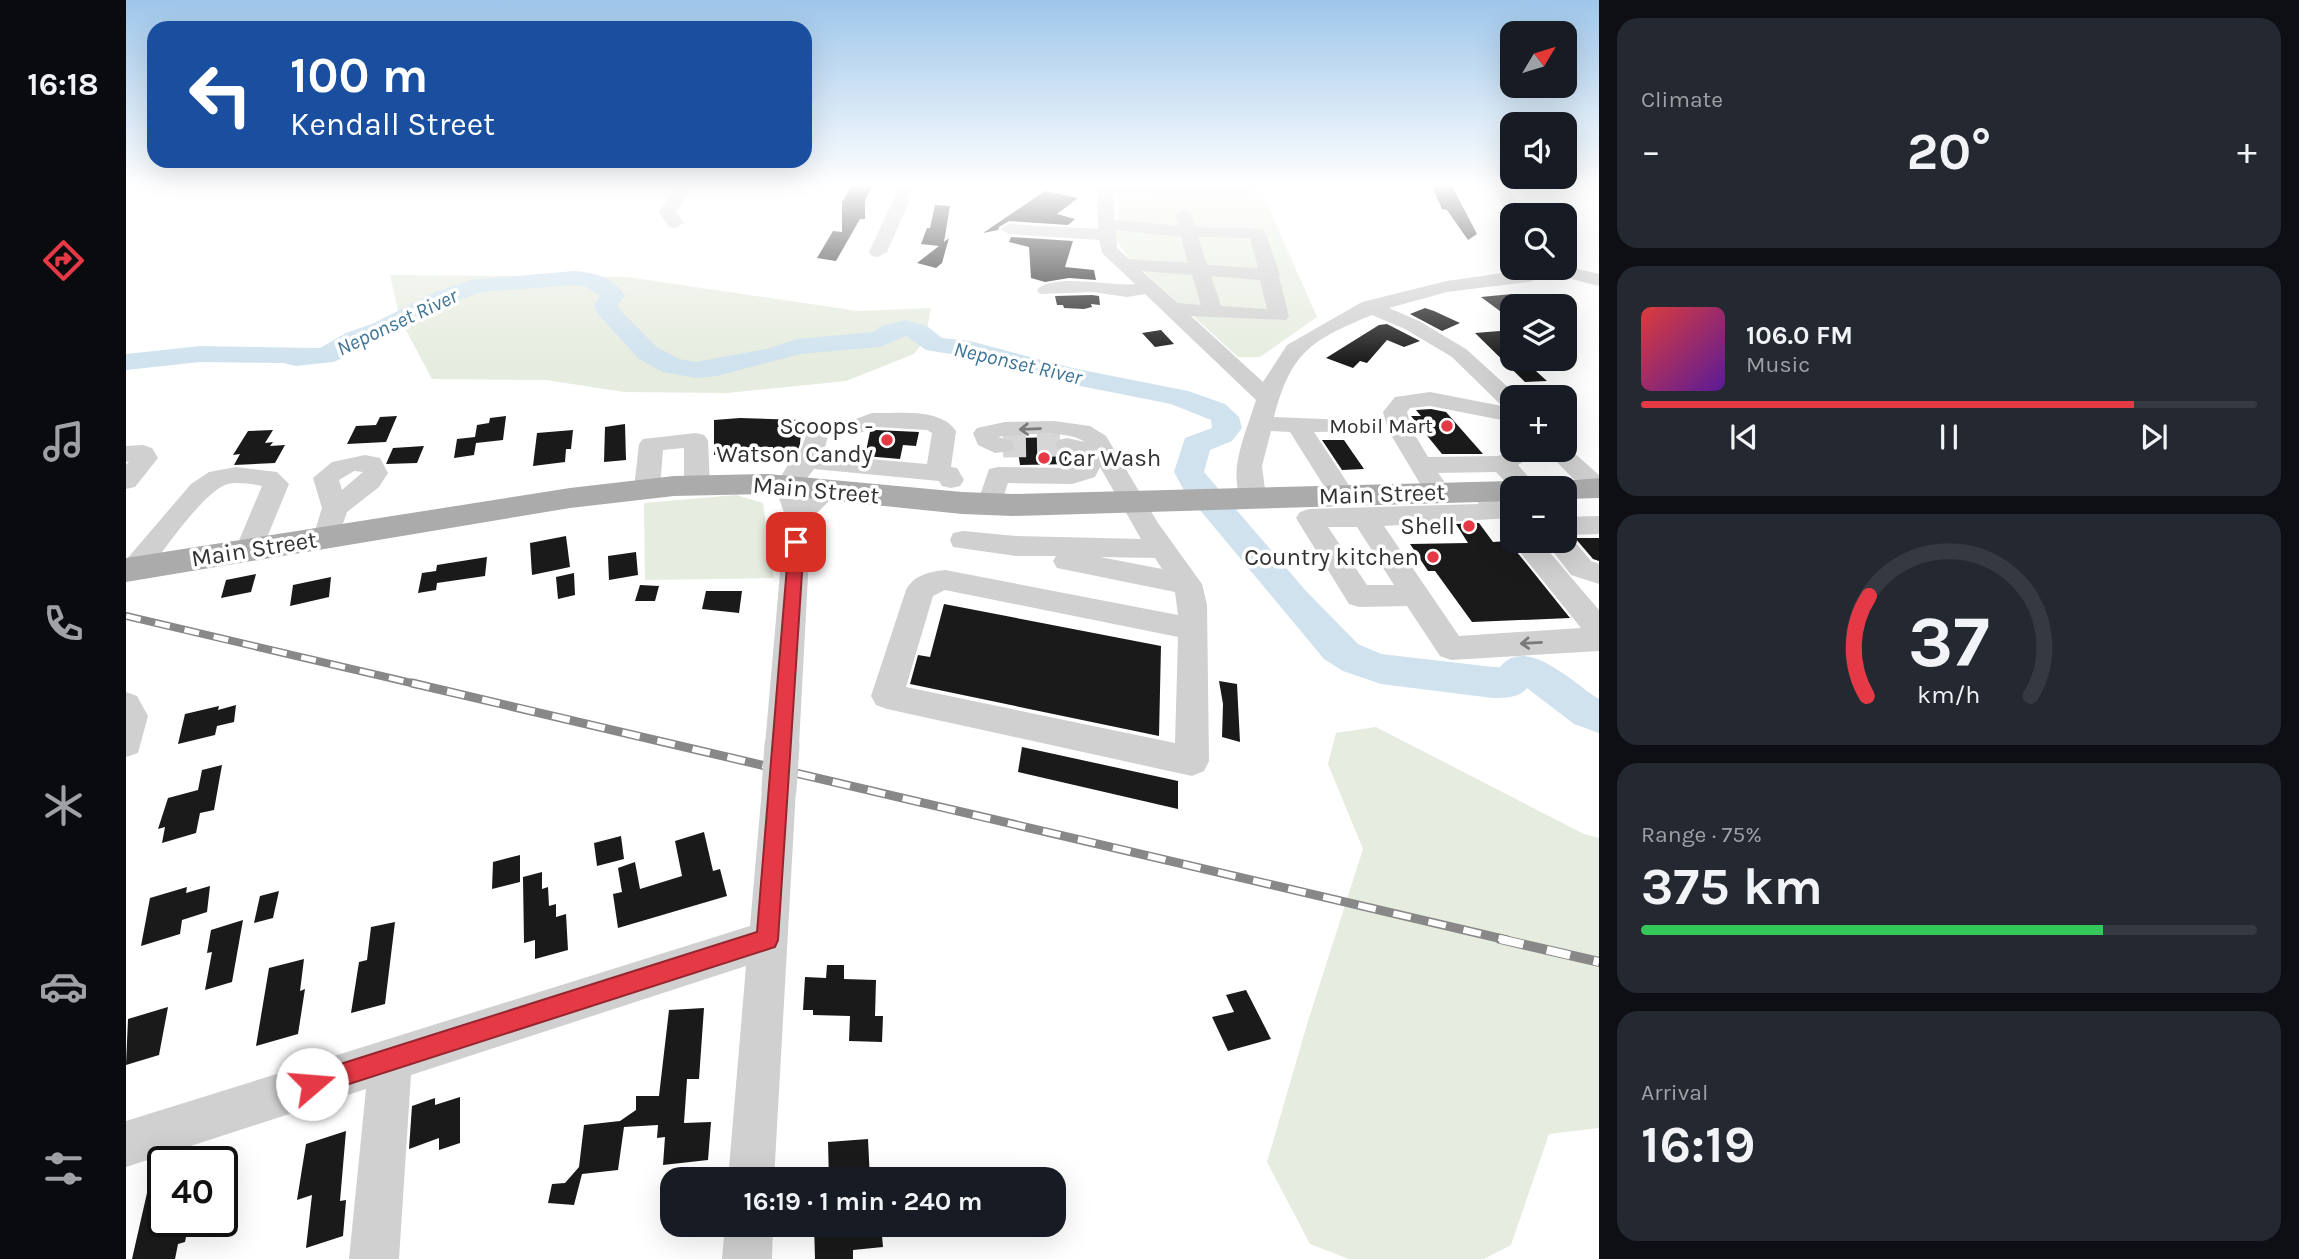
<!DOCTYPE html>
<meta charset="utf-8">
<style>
body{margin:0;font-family:Karla,sans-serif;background:#242831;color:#f1f3f6;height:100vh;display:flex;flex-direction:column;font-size:26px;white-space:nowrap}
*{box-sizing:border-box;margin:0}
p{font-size:23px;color:#9ea1a6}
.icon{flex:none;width:38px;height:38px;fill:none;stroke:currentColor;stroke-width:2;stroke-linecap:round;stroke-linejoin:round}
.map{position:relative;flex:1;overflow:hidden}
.panel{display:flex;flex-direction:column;gap:18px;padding:18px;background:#0d0f14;width:700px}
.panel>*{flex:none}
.hud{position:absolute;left:21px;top:21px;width:665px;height:147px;border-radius:21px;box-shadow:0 7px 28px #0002;background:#1a4fa0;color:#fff;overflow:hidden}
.needle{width:46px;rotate:52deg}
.tools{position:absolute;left:1374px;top:21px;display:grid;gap:14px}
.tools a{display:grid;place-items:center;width:77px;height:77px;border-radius:14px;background:#171b24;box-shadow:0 7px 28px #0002;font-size:35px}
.speed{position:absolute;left:21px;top:1146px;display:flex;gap:14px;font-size:35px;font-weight:700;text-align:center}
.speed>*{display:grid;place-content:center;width:91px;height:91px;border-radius:50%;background:#171b24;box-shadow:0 7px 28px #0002;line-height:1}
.speed .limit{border:4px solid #111;border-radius:10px;background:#fff;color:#111}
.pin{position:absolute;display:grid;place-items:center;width:60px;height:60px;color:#fff;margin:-30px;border-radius:14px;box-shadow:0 4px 10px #0006}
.me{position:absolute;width:77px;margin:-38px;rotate:72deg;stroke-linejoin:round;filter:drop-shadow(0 0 5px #0008)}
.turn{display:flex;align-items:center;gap:24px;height:147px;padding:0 28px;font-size:32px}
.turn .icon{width:91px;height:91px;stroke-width:2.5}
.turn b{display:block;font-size:49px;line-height:60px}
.big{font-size:52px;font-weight:700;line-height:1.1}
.panel .card{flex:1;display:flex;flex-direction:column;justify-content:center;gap:10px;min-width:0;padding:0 24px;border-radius:21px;background:#242831}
.panel .dial{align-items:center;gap:0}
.dial svg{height:182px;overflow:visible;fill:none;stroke:#363941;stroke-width:7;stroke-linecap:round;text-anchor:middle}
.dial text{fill:#f1f3f6;stroke:none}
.song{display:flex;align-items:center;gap:21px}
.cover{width:84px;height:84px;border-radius:10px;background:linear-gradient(135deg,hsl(0 70% 55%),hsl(270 70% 35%))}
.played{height:7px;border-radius:4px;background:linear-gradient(90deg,#e63946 80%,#363941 80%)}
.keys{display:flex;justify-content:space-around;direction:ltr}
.heat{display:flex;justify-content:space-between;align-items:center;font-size:38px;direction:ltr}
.charge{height:10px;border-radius:5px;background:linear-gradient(90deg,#34c759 75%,#363941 0)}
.trip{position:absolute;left:534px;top:1167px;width:406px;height:70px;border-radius:21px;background:#171b24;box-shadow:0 7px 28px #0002;font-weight:700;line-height:70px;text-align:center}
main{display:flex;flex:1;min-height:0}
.tabs{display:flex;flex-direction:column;width:126px;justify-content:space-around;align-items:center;background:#090b0e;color:#9ea1a6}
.tabs .icon{width:49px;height:49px}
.tabs .current{color:#e63946}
.tabs b{font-size:32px;color:#f1f3f6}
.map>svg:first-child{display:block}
.green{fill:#e6ecdf}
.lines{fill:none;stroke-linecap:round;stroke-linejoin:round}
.river{fill:#cfe2ee;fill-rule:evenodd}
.building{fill:#1a1a1a}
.minor-tunnel{stroke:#d6d6d6;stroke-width:23;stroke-dasharray:23 11;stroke-linecap:butt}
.minor{fill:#d0d0d0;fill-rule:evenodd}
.major{fill:#ababab;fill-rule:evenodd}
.rail-far2-casing{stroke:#888;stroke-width:8}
.rail-far1-casing{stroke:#888;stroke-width:9}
.rail-casing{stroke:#888;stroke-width:10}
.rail-far2{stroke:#fff;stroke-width:5;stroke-dasharray:15;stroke-linecap:butt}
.rail-far1{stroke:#fff;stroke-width:6;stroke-dasharray:18;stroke-linecap:butt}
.rail{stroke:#fff;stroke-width:8;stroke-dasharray:24;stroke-linecap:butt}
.minor-bridge{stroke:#d0d0d0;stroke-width:35}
.oneway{stroke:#7a7a7a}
.route{fill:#e63946;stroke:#96252e;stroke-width:2}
.poi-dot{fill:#e63946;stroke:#fff;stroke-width:2.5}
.labels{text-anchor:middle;stroke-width:7;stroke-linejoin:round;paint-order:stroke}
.far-water-label{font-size:21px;font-style:italic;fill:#3f7597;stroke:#fff}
.far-poi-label{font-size:21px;fill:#333;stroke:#fff;text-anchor:end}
.poi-label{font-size:24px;fill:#333;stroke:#fff;text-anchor:end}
.street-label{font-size:24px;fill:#333;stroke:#fff}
</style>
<main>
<nav class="tabs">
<b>16:18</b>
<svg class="icon current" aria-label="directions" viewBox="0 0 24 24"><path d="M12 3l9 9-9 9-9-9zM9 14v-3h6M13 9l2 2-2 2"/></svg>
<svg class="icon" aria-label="music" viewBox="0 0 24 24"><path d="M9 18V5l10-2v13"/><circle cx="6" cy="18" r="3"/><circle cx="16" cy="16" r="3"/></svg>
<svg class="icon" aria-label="phone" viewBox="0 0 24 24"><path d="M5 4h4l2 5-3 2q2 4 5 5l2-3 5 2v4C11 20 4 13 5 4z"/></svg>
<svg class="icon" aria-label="climate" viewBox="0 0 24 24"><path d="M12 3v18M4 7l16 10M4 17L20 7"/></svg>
<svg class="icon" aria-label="car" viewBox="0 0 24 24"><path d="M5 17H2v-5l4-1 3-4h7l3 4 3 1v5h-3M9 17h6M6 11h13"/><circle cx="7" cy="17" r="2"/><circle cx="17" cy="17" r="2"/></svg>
<svg class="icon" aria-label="filters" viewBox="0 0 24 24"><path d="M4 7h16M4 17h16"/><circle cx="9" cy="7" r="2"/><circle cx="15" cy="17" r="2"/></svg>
</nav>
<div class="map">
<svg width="1473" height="1259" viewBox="0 0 1473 1259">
<rect width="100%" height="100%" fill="#fff"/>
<g class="green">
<path d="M992,186H1133L1191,317L1134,357H1112L1001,256L991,241Z"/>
<path d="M264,275L501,277L732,311L805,308L799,340L788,354L720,381L600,393L498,392L420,380L306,379L274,319Z"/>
<path d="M610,495L637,503L648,578L519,580L518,503Z"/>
<path d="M1250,727L1458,834L1473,838V1128L1423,1134L1385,1245L1358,1259H1223L1184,1244L1141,1162L1182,1021L1237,849L1202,764L1210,733Z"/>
</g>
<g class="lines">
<path class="river" d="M448,271C468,272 487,278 499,295L492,305L494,310L531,347L553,359L570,362L640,349L671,339L747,332L758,325L780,320L801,326L816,338L844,341L946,368L1062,391L1099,404L1113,417L1116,428L1106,441L1084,450L1078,472L1180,591L1232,644L1255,654L1367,667H1374C1401,634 1449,685 1473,699V733L1448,724L1401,688C1394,698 1379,698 1367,698L1255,684L1217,671L1198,659L1059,492L1048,472L1059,438L1086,428L1085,420L1045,404L944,384L843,357L800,350L780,336L754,347L674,354L591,376L570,378L537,372L513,359L471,313L468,305L474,296L461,287L448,285L355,292L327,302L266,333L238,343L220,357L207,362L170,366L158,363L74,362L0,370V354L74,346L194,348L220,333L248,323L309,292L344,280Z"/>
</g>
<g class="building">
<path d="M726,186H747L739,200V219H734L710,261L691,258L707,231L716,232V202Z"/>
<path d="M1306,186H1326L1351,234L1342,240L1321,210L1316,209Z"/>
<path d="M919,191L952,198L931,214L949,219L942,225L883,221L873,227L872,230L857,233Z"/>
<path d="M809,205L824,206L818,242L823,238L816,263L810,268L791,263L813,246L795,244L801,228H804Z"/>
<path d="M885,237L947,241L939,267L968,270L970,280L943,278L919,282L905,278L903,247L883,242Z"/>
<path d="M1386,294V320L1355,297Z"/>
<path d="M966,295L973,296L974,305L965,304L966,307L958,309L938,308L937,305H931L929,296Z"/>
<path d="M1299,308L1308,311L1334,323L1316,331L1284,314Z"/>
<path d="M1261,324L1294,341L1278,347L1261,340L1241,363L1234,361L1227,368L1200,358L1253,325Z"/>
<path d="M1035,330L1048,344L1029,347L1016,333Z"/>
<path d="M1386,330V362H1400L1421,381L1399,382L1349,333Z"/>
<path d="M1305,409L1320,412L1357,454H1316L1285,416H1295L1290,410Z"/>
<path d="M271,416L260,442L221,444L230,426L250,425L254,417Z"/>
<path d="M380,416L377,440L350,443L348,455L328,458L331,439L349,437L351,425L363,423L364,418Z"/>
<path d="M614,418L676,420L674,444L670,455H647V447L607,448V454L588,455V420Z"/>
<path d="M499,424L500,460L478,462L479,427Z"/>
<path d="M147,430L139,443L147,442L144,446L159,445L149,463L108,465L114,454L107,455L122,431Z"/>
<path d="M447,430L445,449H440L439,462L407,466L411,433Z"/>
<path d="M750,430L793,432L790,446L777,445L774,459L739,456L744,432Z"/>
<path d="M933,437L927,446L931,453L944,456L947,464L894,465L891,445L887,438Z"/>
<path d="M1196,440H1218L1238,469L1216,470Z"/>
<path d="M298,446L291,463L260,464L267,448Z"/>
<path d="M1353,523L1367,542L1382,541L1444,618L1346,622L1309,571H1302L1284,544L1342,543L1330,524Z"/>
<path d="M440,536L444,567L406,575L404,543Z"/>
<path d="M1449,538H1473V561L1467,559Z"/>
<path d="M510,552L512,575L483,580L482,556Z"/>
<path d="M361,557L359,576L311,583L310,590L292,593L296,573L310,571L311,565Z"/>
<path d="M448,573L449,595L432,599L430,577Z"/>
<path d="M130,574L125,592L95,598L100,580Z"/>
<path d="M205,577L203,597L164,606L167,585Z"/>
<path d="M514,585L533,586L529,601H509Z"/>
<path d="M580,591H616L613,613L576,609Z"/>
<path d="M818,604L1035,646L1033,736L784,684L792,655L804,657Z"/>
<path d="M1093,681L1111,684L1114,742L1096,737L1097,704Z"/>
<path d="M110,705L108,722L91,726L89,735L52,744L59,714L93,706L92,710Z"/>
<path d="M896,747L1052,781V809L892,772Z"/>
<path d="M96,765L88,810L74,813L70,833L36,843L39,827L32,829L42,798L72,790L76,770Z"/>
<path d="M578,832L587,871L594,869L601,896L492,928L487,894L496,892L492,868L509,862L514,889L556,876L549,841Z"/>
<path d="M495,836L498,859L471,866L468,843Z"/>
<path d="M394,855V882L366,889L367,862Z"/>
<path d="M416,872V889L422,887L423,906L430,904V917L440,914L442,950L409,959V940L398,943L397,877Z"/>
<path d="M84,886L81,912L56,920L54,934L15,946L24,898L61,887L60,893Z"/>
<path d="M153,891L147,918L128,923L134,896Z"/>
<path d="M117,920L106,982L79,990L86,952L81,953L85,930Z"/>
<path d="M269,922L259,1004L225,1013L233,962L241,960L245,927Z"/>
<path d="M178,959L174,991L179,989L172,1034L130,1046L143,968Z"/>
<path d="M701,965H718V979L750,980L749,1016H757L756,1042L723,1041L724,1016L687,1015V1010H677L679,977L700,978Z"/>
<path d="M1120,990L1145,1039L1102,1051L1086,1017L1108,1012L1100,995Z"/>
<path d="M42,1007L33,1055L0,1065L2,1019Z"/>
<path d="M578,1008L573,1079H561L558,1123L585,1122L582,1160L537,1165L539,1137L531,1138L532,1125L498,1127L492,1170L456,1174L448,1205L422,1203L426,1184L439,1183L453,1167L458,1125L494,1121L510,1110V1096H533L543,1010Z"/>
<path d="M334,1097V1143L313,1150V1138L283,1149L286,1106L309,1098V1105Z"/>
<path d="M220,1131L214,1201L220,1200L217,1236L180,1248L186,1195L171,1200L180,1144Z"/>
<path d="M742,1139L744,1180H703L702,1142Z"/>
<path d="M37,1188V1222H63L59,1242L52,1244L49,1259H6L21,1193Z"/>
<path d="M688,1225H755L757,1247L727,1250V1259H689Z"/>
</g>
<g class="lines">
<path class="minor-tunnel" d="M877,446L940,445"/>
<g class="minor">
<path d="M550,186H566L550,212L558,223L549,228L543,227L533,212Z"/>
<path d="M774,186H790L761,252L752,257L746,256L743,252Z"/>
<path d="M967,186H1068L1124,191L1126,194L1118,199L987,192L989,220L1052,226L1049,214L1057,209L1065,214L1069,227L1138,229L1154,275L1153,277L1163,316L1160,320L1065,316L1137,382L1161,345L1236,302L1321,281L1411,268L1438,266L1473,274V286L1426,274L1403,282L1321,292L1263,308L1293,321L1340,349L1393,397H1386V422L1304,406L1284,408L1281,412L1286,430L1302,457L1372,456L1386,449L1438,450V444L1473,475V496L1462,494L1428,459L1397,462L1392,465L1412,488L1386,489L1370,472L1312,473L1318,481L1314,487L1305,489L1296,487L1262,430L1257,412L1269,397L1304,392L1376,406L1326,357L1279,329L1246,315C1185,340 1165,352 1148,417L1245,421L1249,426L1245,431L1188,432L1230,496L1226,502L1217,504L1208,502L1164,432L1145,431L1136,466L1140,498L1136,504L1127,506L1118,504C1099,474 1121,431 1130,400L1019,294L1001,297L966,292L914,294L911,290C926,272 988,287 1009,284L976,253L973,240L883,234L874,229L883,224L972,229L971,190ZM990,230L1055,237L1062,263L1003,259L991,248ZM1072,237L1124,238L1132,268L1081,265ZM1016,271L1066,275L1075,305L1052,303ZM1085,276L1134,280L1141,309L1095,306Z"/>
<path d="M1365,186H1381L1399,215H1386L1385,219Z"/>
<path d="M746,413C771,414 814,407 830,431L825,467L831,468L838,480L834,486L825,488L816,486L813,481L688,469L675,486L678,496C689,486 696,479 711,483L715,489L685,519L673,745L668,755L656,759L644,755L639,745L659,516L649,486L662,465L672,458L683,427L696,422L727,420ZM750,427L801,430L806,433L801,464L697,455L702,436L731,434Z"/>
<path d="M928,421L964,426L980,436L1032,523L1076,584L1081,605L1083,761L1078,771L1066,776L761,709L750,705L745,696L780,590C788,575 803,572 819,570L1052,615L1049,592L931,568L927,561L930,556H890L827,547L824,540L827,533L837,531L890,536L1015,539L974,467L969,477L946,484L882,483L873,510L864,513L855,510L851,504L863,469L872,467L944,468L950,466L953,459L948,454L932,450L929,445L932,440L941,438L959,442C939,429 903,435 879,436L872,437L886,441L889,446L886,451L869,453L852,445L847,433L851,428L879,422ZM974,557L1029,558L1036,569ZM819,590L1052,637L1049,743L780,687L807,596Z"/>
<path d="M570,433L578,435L582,440L584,485L580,491L571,493L562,491L558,485V448L537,450L534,488L530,494L521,496L512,494L508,488L513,444L517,439Z"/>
<path d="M17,445L26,448L32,458L9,487L0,489V465L3,461L0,462V446Z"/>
<path d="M239,455L254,458L262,473L253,487L221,512L210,544L200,546L190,544L187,537L196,508L187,478L206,462ZM228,471L237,472L216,490L213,480Z"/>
<path d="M110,467L151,472L163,484L133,557L123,560L113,557L109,550L136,486C126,484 109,481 99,485C75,495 36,553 19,575L9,578L0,575V560L65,484L83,472Z"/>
<path d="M1357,484L1366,486L1384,506V518L1258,526L1333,636L1455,628L1385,541H1414L1473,610V651L1325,660L1314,656L1281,606L1233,607L1223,604L1170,518L1174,512L1183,509L1353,504L1344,492L1348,486ZM1202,527H1231L1268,585H1241Z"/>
<path d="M1473,516V534L1443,535L1465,561L1473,564V584L1445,575L1419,541H1438V517Z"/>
<path d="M0,692L11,696L22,716L12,753L0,757Z"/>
<path d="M653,774L665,778L670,789L648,1180H602L620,966L285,1075L273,1259H223L240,1089L0,1167V1121L624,926L636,789L641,778Z"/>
<path d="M599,1225H647L646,1259H596Z"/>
</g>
<g class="major">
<path d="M642,474L836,492L887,494L1386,481L1397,484L1400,488H1386V501L887,516L836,514L642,494L548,496L444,508L0,582V558L444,488L548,476Z"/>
<path d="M1473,478V498L1438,499V488H1423L1427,482Z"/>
</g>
<defs>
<path id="rail-far2" d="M0,616L294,685"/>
<path id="rail-far1" d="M286,683L1381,940"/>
<path id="rail" d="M1374,939L1473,962"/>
</defs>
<use href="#rail-far2" class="rail-far2-casing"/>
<use href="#rail-far1" class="rail-far1-casing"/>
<use href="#rail" class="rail-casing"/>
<use href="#rail-far2" class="rail-far2"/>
<use href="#rail-far1" class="rail-far1"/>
<use href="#rail" class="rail"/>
<path class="minor-bridge" d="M653,789L656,745"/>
</g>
<defs><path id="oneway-shaft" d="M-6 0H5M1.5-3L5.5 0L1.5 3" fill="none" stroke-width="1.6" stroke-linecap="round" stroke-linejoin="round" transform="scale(1.75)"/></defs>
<g class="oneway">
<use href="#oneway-shaft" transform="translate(904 429) rotate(178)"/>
<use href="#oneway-shaft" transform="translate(1405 643) rotate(177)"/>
</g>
<linearGradient id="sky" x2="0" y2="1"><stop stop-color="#9ec6ea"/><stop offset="0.51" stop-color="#fff"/><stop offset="1" stop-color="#fff" stop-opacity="0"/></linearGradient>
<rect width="1473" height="363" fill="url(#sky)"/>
<path class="route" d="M670,537L678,542L652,940L649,947L186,1096L177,1093L174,1084L177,1076L186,1073L631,932L663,542Z"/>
<g class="poi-dot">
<circle cx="1321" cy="426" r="7"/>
<circle cx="761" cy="440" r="7"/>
<circle cx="918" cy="458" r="7"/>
<circle cx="1343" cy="526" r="7"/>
<circle cx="1307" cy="557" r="7"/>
</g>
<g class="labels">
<g class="far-water-label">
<text transform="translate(271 322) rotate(-25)" y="7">Neponset River</text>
<text transform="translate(892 363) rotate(13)" y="7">Neponset River</text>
</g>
<g class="far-poi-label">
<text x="1307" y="433">Mobil Mart</text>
</g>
<g class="poi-label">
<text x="747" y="434">Scoops -<tspan x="747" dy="28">Watson Candy</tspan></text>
<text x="932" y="466" text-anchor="start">Car Wash</text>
<text x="1329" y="534">Shell</text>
<text x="1293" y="565">Country kitchen</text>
</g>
<g class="street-label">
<text transform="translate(690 490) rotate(5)" y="8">Main Street</text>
<text transform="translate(1256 494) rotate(-2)" y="8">Main Street</text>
<text transform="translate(128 549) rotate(-9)" y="8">Main Street</text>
</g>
</g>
</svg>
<div class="tools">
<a><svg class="needle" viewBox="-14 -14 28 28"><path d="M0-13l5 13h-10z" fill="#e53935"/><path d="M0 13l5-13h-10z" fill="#9ea1a6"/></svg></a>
<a><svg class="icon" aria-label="sound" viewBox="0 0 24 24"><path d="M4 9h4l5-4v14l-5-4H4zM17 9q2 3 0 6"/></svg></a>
<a><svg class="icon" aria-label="search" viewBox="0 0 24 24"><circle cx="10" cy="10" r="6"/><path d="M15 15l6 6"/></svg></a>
<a><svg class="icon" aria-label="layers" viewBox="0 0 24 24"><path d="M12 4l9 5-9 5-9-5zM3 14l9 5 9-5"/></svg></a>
<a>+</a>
<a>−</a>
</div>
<div class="speed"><div class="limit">40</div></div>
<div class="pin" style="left:670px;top:542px;background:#d93025"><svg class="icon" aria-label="arrive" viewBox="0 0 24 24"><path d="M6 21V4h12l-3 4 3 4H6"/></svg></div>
<svg class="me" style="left:186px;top:1084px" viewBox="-20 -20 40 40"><circle r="19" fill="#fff"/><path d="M0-13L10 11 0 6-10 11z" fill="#e63946"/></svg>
<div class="trip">16:19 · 1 min · 240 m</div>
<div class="hud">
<div class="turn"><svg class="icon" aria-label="left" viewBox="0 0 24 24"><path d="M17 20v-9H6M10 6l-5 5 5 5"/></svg><div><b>100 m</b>Kendall Street</div></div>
</div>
</div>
<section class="panel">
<div class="card"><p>Climate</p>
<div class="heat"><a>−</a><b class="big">20°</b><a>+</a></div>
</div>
<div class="card">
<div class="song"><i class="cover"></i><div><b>106.0 FM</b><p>Music</p></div></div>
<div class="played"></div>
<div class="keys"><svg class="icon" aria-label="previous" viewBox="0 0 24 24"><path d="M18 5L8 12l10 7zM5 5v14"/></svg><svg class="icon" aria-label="pause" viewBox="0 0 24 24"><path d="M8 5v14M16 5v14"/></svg><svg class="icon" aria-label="next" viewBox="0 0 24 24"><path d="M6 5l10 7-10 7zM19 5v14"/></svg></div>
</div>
<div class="card dial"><svg viewBox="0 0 100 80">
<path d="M14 69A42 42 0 1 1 86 69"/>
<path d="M14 69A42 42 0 0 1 15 25" stroke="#e63946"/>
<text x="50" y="56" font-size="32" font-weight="700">37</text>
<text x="50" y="72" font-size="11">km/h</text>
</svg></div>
<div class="card"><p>Range · 75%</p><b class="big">375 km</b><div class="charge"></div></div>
<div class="card"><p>Arrival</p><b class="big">16:19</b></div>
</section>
</main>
